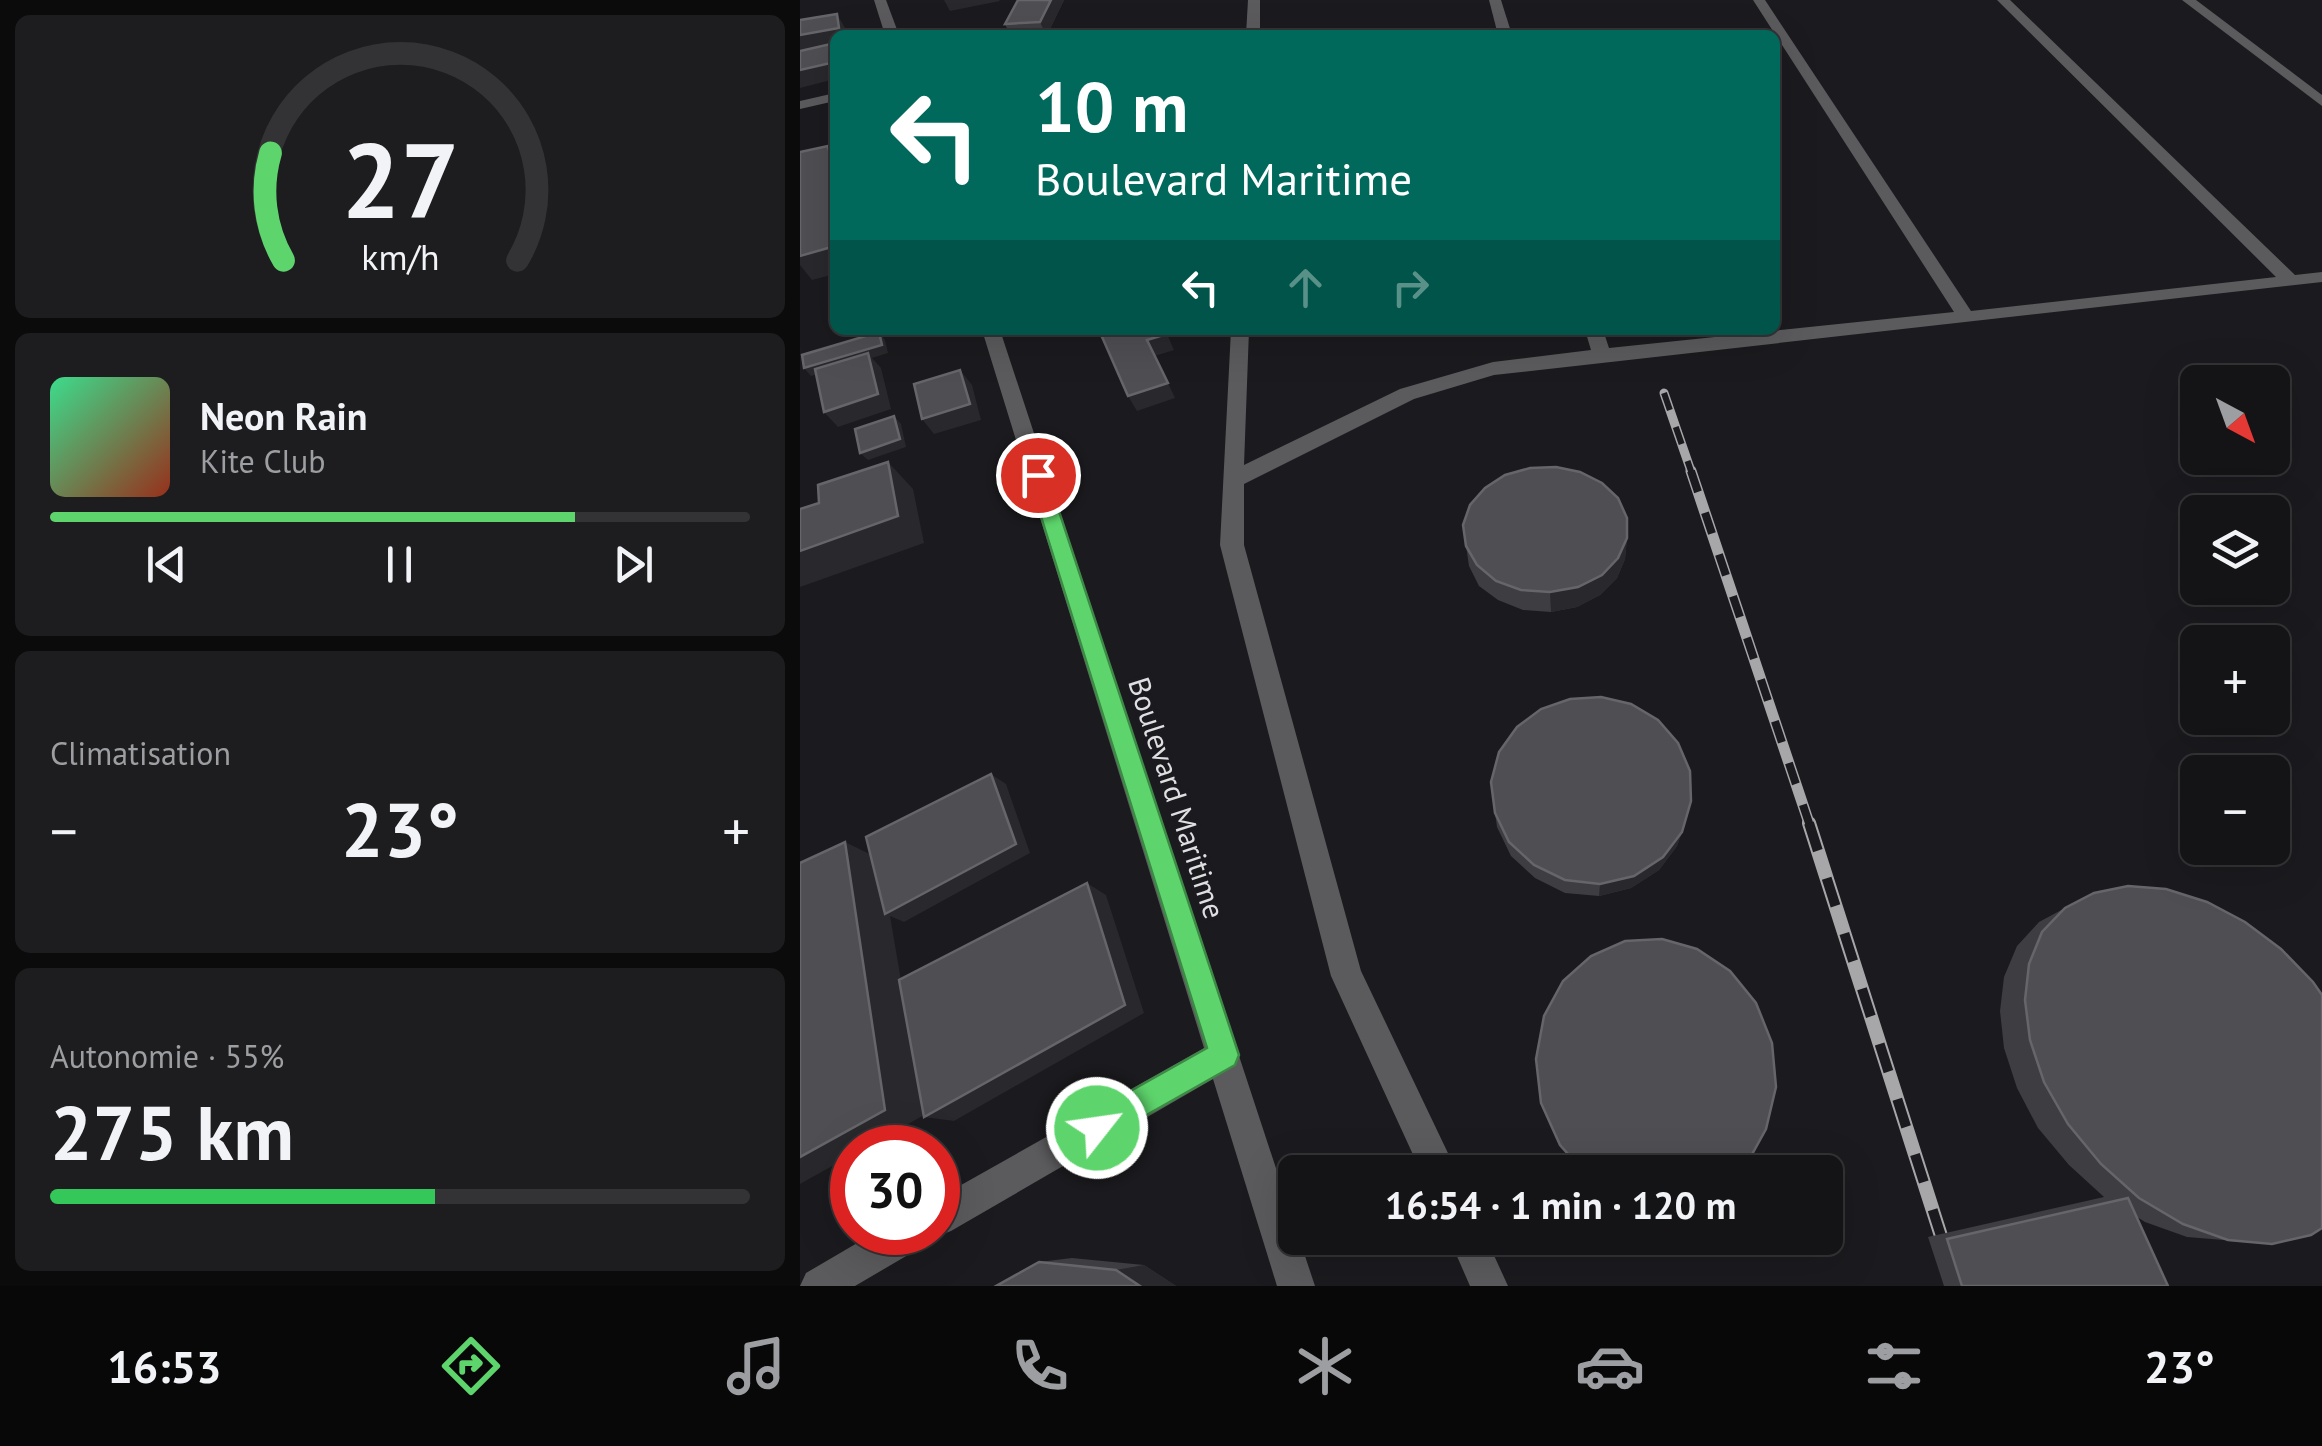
<!DOCTYPE html>
<html lang="fr">
<meta charset="utf-8">
<style>
body{margin:0;font-family:"PT Sans",sans-serif;background:#1d1d1f;color:#f1f3f6;height:100vh;display:flex;flex-direction:column;font-size:38px;white-space:nowrap}
*{box-sizing:border-box;margin:0}
p{font-size:32px;color:#9d9ea1}
.icon{flex:none;width:55px;height:55px;fill:none;stroke:currentColor;stroke-width:2;stroke-linecap:round;stroke-linejoin:round}
.map{position:relative;flex:1;overflow:hidden}
.details{display:flex;flex-direction:column;gap:15px;padding:15px;background:#0b0b0c;width:800px}
.details>*{flex:none}
.guide{position:absolute;left:30px;top:30px;width:950px;height:305px;border-radius:15px;box-shadow:0 10px 40px #0002,0 0 0 2px #333335;background:#00695c;color:#fff;overflow:hidden}
.needle{width:65px;rotate:139deg}
.buttons{position:absolute;left:1380px;top:365px;display:grid;gap:20px}
.buttons a{display:grid;place-items:center;width:110px;height:110px;border-radius:15px;background:#141416;box-shadow:0 10px 40px #0002,0 0 0 2px #333335;font-size:50px}
.speed{position:absolute;left:30px;top:1125px;display:flex;gap:20px;font-size:50px;font-weight:700;text-align:center}
.speed>*{display:grid;place-content:center;width:130px;height:130px;border-radius:50%;background:#141416;box-shadow:0 10px 40px #0002,0 0 0 2px #333335;line-height:1}
.speed .limit{border:15px solid #d22;background:#fff;color:#111}
.pin{position:absolute;display:grid;place-items:center;width:85px;height:85px;color:#fff;margin:-42px;border:5px solid #fff;border-radius:50%;box-shadow:0 2px 10px #0007}
.me{position:absolute;width:110px;margin:-55px;rotate:60deg;stroke-linejoin:round;filter:drop-shadow(0 0 8px #0008)}
.turn{display:flex;align-items:center;gap:35px;height:210px;padding:0 40px;font-size:45px}
.turn .icon{width:130px;height:130px;stroke-width:2.5}
.turn b{display:block;font-size:70px;line-height:85px}
.lanes{display:flex;align-items:center;height:95px;padding:0 40px;background:#0003;justify-content:center;gap:50px;direction:ltr}
.lanes .off{opacity:.35}
.big{font-size:75px;font-weight:800;line-height:1.1}
.details .card{flex:1;display:flex;flex-direction:column;justify-content:center;gap:15px;min-width:0;padding:0 35px;border-radius:15px;background:#1d1d1f}
.details .dial{align-items:center;gap:0}
.dial svg{height:260px;overflow:visible;fill:none;stroke:#333335;stroke-width:7;stroke-linecap:round;text-anchor:middle}
.dial text{fill:#f1f3f6;stroke:none}
.song{display:flex;align-items:center;gap:30px}
.cover{width:120px;height:120px;border-radius:15px;background:linear-gradient(135deg,hsl(150 70% 55%),hsl(10 70% 35%))}
.played{height:10px;border-radius:5px;background:linear-gradient(90deg,#5ed56c 75%,#333335 75%)}
.keys{display:flex;justify-content:space-around;direction:ltr}
.heat{display:flex;justify-content:space-between;align-items:center;font-size:55px;direction:ltr}
.charge{height:15px;border-radius:8px;background:linear-gradient(90deg,#34c759 55%,#333335 0)}
.trip{position:absolute;left:478px;top:1155px;width:565px;height:100px;border-radius:15px;background:#141416;box-shadow:0 10px 40px #0002,0 0 0 2px #333335;font-weight:800;line-height:100px;text-align:center}
.menu{display:flex;height:160px;justify-content:space-around;align-items:center;background:#080809;color:#9d9ea1}
.menu .icon{width:70px;height:70px}
.menu .on{color:#5ed56c}
.menu b{font-size:45px;color:#f1f3f6}
main{display:flex;flex:1;min-height:0}
.map>svg:first-child{display:block}
.lines{fill:none;stroke-linecap:round;stroke-linejoin:round}
.minor{fill:#5b5b5d;fill-rule:evenodd}
.rail-far2-casing{stroke:#a7a6a9;stroke-width:9}
.rail-far1-casing{stroke:#a7a6a9;stroke-width:11}
.rail-casing{stroke:#a7a6a9;stroke-width:14}
.rail-far2{stroke:#1b1a1e;stroke-width:6;stroke-dasharray:18;stroke-linecap:butt}
.rail-far1{stroke:#1b1a1e;stroke-width:8;stroke-dasharray:22;stroke-linecap:butt}
.rail{stroke:#1b1a1e;stroke-width:10;stroke-dasharray:29;stroke-linecap:butt}
.wall{fill:#3e3d41}
.shaded-wall{fill:#29282c}
.building{fill:#4f4e52;stroke:#666569;stroke-width:2.5}
.route{fill:#5ed56c;stroke:#3d8a46;stroke-width:2.5}
.labels{text-anchor:middle;stroke-width:8;stroke-linejoin:round;paint-order:stroke}
.street-label{font-size:30px;fill:#dfdee1;stroke:#1b1a1e}
</style>
<main>
<section class="details">
<div class="card dial"><svg viewBox="0 0 100 80">
<path d="M14 69A42 42 0 1 1 86 69"/>
<path d="M14 69A42 42 0 0 1 10 36" stroke="#5ed56c"/>
<text x="50" y="56" font-size="32" font-weight="700">27</text>
<text x="50" y="72" font-size="11">km/h</text>
</svg></div>
<div class="card">
<div class="song"><i class="cover"></i><div><b>Neon Rain</b><p>Kite Club</p></div></div>
<div class="played"></div>
<div class="keys"><svg class="icon" aria-label="previous" viewBox="0 0 24 24"><path d="M18 5L8 12l10 7zM5 5v14"/></svg><svg class="icon" aria-label="pause" viewBox="0 0 24 24"><path d="M8 5v14M16 5v14"/></svg><svg class="icon" aria-label="next" viewBox="0 0 24 24"><path d="M6 5l10 7-10 7zM19 5v14"/></svg></div>
</div>
<div class="card"><p>Climatisation</p>
<div class="heat"><a>−</a><b class="big">23°</b><a>+</a></div>
</div>
<div class="card"><p>Autonomie · 55%</p><b class="big">275 km</b><div class="charge"></div></div>
</section>
<div class="map">
<svg width="1522" height="1286" viewBox="0 0 1522 1286">
<rect width="100%" height="100%" fill="#1b1a1e"/>
<g class="lines">
<g class="minor">
<path d="M74,0H86L99,35H85Z"/>
<path d="M448,0H460V35H446Z"/>
<path d="M689,0H701L712,35H698Z"/>
<path d="M953,0H965L1171,311L1476,277L1197,0H1210L1495,275L1522,272V282L694,375L614,399L444,484V545L561,971L657,1172H621L531,976L420,545L431,330H449L444,465L600,389L693,362L791,350L785,330H803L809,348L1154,312Z"/>
<path d="M1382,0H1396L1522,95V106Z"/>
<path d="M35,93V101L0,109V101Z"/>
<path d="M182,330H200L495,1226V1238H499L515,1286H477L413,1079L151,1231L138,1236L130,1233L125,1245L55,1286H0L6,1273L76,1232H138V1198L404,1048Z"/>
<path d="M649,1238H686L708,1286H670Z"/>
</g>
<defs>
<path id="rail-far2" d="M864,393L892,474"/>
<path id="rail-far1" d="M891,471L1010,826"/>
<path id="rail" d="M1009,823L1157,1286"/>
</defs>
<use href="#rail-far2" class="rail-far2-casing"/>
<use href="#rail-far1" class="rail-far1-casing"/>
<use href="#rail" class="rail-casing"/>
<use href="#rail-far2" class="rail-far2"/>
<use href="#rail-far1" class="rail-far1"/>
<use href="#rail" class="rail"/>
</g>
<g class="wall">
<path d="M218,0H264L247,35H210L205,24Z"/>
<path d="M663,525L827,538L825,559L817,578L800,595L777,607L751,612L723,610L698,600L679,586L669,566Z"/>
<path d="M695,813L882,832L877,846L859,870L831,888L799,896L765,893L735,878L711,856L697,827Z"/>
<path d="M1265,908L1472,1244L1387,1237L1345,1222L1337,1217L1368,1286H1144L1128,1237L1304,1197L1269,1165L1238,1128L1217,1088L1204,1048L1200,1011L1204,977L1217,946L1239,922Z"/>
<path d="M272,1258L344,1265L376,1286H196L239,1262Z"/>
</g>
<g class="shaded-wall">
<path d="M144,0H199L200,1L150,11Z"/>
<path d="M251,0H264L247,35H246L240,22Z"/>
<path d="M37,14L45,28L47,35H35V45L0,50V35Z"/>
<path d="M35,62V79L0,88V70Z"/>
<path d="M28,146L35,156V178Z"/>
<path d="M35,246V274L12,280L0,265V256Z"/>
<path d="M79,332L85,340L88,353L72,358L81,368L91,409L38,427L24,412L70,359L11,376L4,368Z"/>
<path d="M367,334L374,350L355,356L347,340Z"/>
<path d="M160,370L172,385L181,420L134,434L122,419Z"/>
<path d="M368,383L375,398L337,411L328,396Z"/>
<path d="M94,416L101,424L106,447L68,460L60,453Z"/>
<path d="M88,462L113,489L124,543L0,587V551Z"/>
<path d="M827,538L825,559L817,578L800,595L777,607L751,612L750,592Z"/>
<path d="M191,774L206,784L230,853L104,922L90,916L124,1115L66,1148H52V1155L0,1184V1157L45,842L80,859Z"/>
<path d="M882,832L877,846L859,870L831,888L799,896L800,884Z"/>
<path d="M287,883L306,895L344,1013L154,1121L124,1117Z"/>
<path d="M344,1265L376,1286H340L316,1270Z"/>
</g>
<g class="building">
<path d="M218,0H251L240,22L205,24Z"/>
<path d="M37,14L39,28L0,35V20Z"/>
<path d="M35,43V62L0,70V51Z"/>
<path d="M28,146L35,178V246L0,256V152Z"/>
<path d="M299,330H365L367,334L347,340L368,383L328,396Z"/>
<path d="M79,332L82,345L4,368L2,355Z"/>
<path d="M68,353L78,394L24,412L15,369Z"/>
<path d="M160,370L170,404L122,419L114,384Z"/>
<path d="M94,416L100,439L60,453L55,429Z"/>
<path d="M88,462L98,516L0,551V509L19,503L18,485Z"/>
<path d="M756,467L780,472L802,483L818,498L827,518V538L818,558L802,575L778,587L750,592L721,590L696,581L677,565L666,546L663,525L670,505L685,488L705,475L730,468Z"/>
<path d="M801,697L831,704L858,720L878,743L890,771L891,801L882,832L863,857L834,876L800,884L765,880L734,865L709,842L695,813L691,782L699,752L717,727L741,709L770,699Z"/>
<path d="M191,774L216,844L85,914L66,837Z"/>
<path d="M45,842L85,1110L0,1157V863Z"/>
<path d="M287,883L325,1005L124,1117L99,980Z"/>
<path d="M1328,886L1366,889L1407,902L1445,922L1481,949L1513,982L1522,995V1228L1511,1235L1472,1244L1428,1240L1383,1224L1339,1198L1301,1164L1268,1124L1244,1082L1230,1040L1225,1000L1229,964L1242,932L1265,908L1294,893Z"/>
<path d="M862,939L897,949L930,971L956,1003L972,1043L976,1087L966,1129L945,1167L937,1172H784L760,1145L741,1103L736,1059L744,1016L763,981L791,956L825,941Z"/>
<path d="M1328,1198L1368,1286H1162L1147,1239Z"/>
<path d="M239,1262L316,1270L340,1286H196Z"/>
</g>
<path class="route" d="M238,468L247,475L439,1055L435,1065L297,1143L286,1139L281,1128L286,1116L407,1048L228,475Z"/>
<g class="labels">
<g class="street-label">
<text transform="translate(376 798) rotate(72)" y="10">Boulevard Maritime</text>
</g>
</g>
</svg>
<div class="buttons">
<a><svg class="needle" viewBox="-14 -14 28 28"><path d="M0-13l5 13h-10z" fill="#e53935"/><path d="M0 13l5-13h-10z" fill="#9d9ea1"/></svg></a>
<a><svg class="icon" aria-label="layers" viewBox="0 0 24 24"><path d="M12 4l9 5-9 5-9-5zM3 14l9 5 9-5"/></svg></a>
<a>+</a>
<a>−</a>
</div>
<div class="speed"><div class="limit">30</div></div>
<div class="pin" style="left:238px;top:475px;background:#d93025"><svg class="icon" aria-label="arrive" viewBox="0 0 24 24"><path d="M6 21V4h12l-3 4 3 4H6"/></svg></div>
<svg class="me" style="left:297px;top:1128px" viewBox="-20 -20 40 40"><circle r="17" fill="#5ed56c" stroke="#fff" stroke-width="3"/><path d="M0-11L8 9 0 5-8 9z" fill="#fff"/></svg>
<div class="trip">16:54 · 1 min · 120 m</div>
<div class="guide">
<div class="turn"><svg class="icon" aria-label="left" viewBox="0 0 24 24"><path d="M17 20v-9H6M10 6l-5 5 5 5"/></svg><div><b>10 m</b>Boulevard Maritime</div></div>
<div class="lanes"><svg class="icon" aria-label="left" viewBox="0 0 24 24"><path d="M17 20v-9H6M10 6l-5 5 5 5"/></svg><svg class="icon off" aria-label="ahead" viewBox="0 0 24 24"><path d="M12 20V5M6 11l6-6 6 6"/></svg><svg class="icon off" aria-label="right" viewBox="0 0 24 24"><path d="M7 20v-9h11M14 6l5 5-5 5"/></svg></div>
</div>
</div>
</main>
<nav class="menu">
<b>16:53</b>
<svg class="icon on" aria-label="directions" viewBox="0 0 24 24"><path d="M12 3l9 9-9 9-9-9zM9 14v-3h6M13 9l2 2-2 2"/></svg>
<svg class="icon" aria-label="music" viewBox="0 0 24 24"><path d="M9 18V5l10-2v13"/><circle cx="6" cy="18" r="3"/><circle cx="16" cy="16" r="3"/></svg>
<svg class="icon" aria-label="phone" viewBox="0 0 24 24"><path d="M5 4h4l2 5-3 2q2 4 5 5l2-3 5 2v4C11 20 4 13 5 4z"/></svg>
<svg class="icon" aria-label="climate" viewBox="0 0 24 24"><path d="M12 3v18M4 7l16 10M4 17L20 7"/></svg>
<svg class="icon" aria-label="car" viewBox="0 0 24 24"><path d="M5 17H2v-5l4-1 3-4h7l3 4 3 1v5h-3M9 17h6M6 11h13"/><circle cx="7" cy="17" r="2"/><circle cx="17" cy="17" r="2"/></svg>
<svg class="icon" aria-label="filters" viewBox="0 0 24 24"><path d="M4 7h16M4 17h16"/><circle cx="9" cy="7" r="2"/><circle cx="15" cy="17" r="2"/></svg>
<b>23°</b>
</nav>
